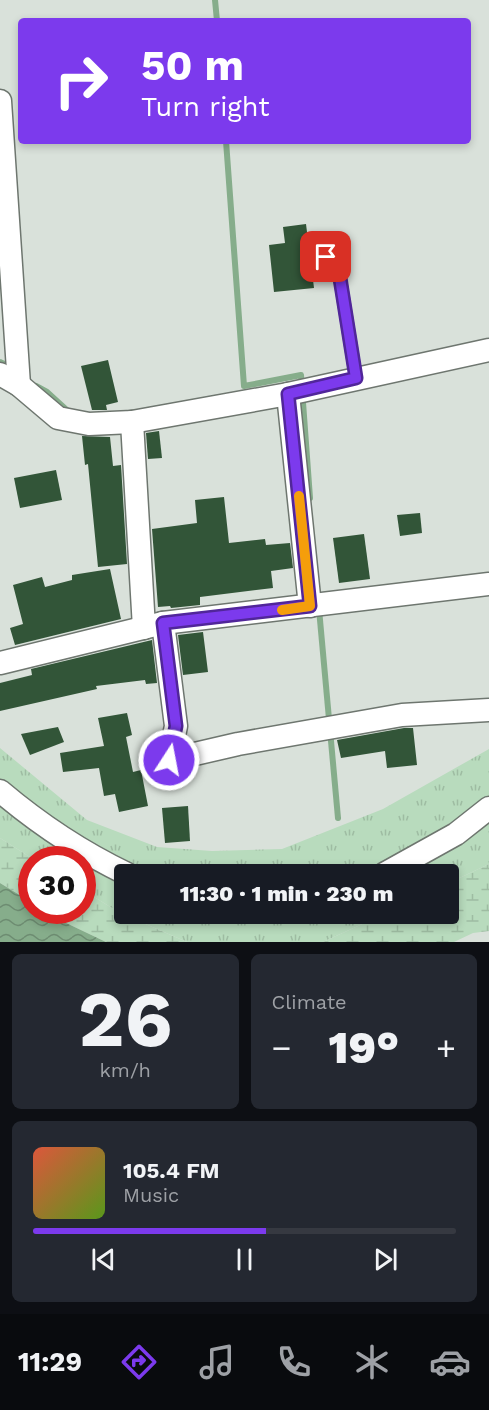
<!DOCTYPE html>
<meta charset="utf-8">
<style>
body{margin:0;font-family:"Work Sans",sans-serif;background:#242831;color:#f1f3f6;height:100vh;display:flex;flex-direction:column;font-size:22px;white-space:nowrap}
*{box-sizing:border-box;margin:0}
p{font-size:20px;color:#9ea1a6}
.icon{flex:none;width:33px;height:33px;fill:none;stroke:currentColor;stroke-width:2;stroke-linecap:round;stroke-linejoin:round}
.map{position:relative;height:942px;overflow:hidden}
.details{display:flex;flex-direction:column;gap:12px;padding:12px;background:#0d0f14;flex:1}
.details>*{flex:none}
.hud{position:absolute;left:18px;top:18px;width:453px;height:126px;border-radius:6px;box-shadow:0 3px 9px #0003;background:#7c3aed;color:#fff;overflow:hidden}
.speed{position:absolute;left:18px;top:846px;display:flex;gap:12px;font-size:30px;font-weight:700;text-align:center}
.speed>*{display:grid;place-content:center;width:78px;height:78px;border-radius:50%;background:#171b24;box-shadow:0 3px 9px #0003;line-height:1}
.speed .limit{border:9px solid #d22;background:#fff;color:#111}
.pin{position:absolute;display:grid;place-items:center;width:51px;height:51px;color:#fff;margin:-26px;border-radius:12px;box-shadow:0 3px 9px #0006}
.me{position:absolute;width:66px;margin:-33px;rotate:11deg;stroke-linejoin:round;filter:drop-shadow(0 0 4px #0008)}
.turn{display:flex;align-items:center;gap:21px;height:126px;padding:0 24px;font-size:27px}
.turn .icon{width:78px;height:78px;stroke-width:2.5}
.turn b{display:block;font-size:42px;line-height:51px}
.big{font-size:45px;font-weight:800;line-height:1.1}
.details .tile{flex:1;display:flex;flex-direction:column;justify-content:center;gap:9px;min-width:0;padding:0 21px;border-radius:9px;background:#242831}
.details .dial{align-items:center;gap:0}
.dial b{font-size:78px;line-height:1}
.song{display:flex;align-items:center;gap:18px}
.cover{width:72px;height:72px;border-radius:9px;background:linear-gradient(135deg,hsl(10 70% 55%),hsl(90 70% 35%))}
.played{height:6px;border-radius:3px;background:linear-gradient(90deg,#7c3aed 55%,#363941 55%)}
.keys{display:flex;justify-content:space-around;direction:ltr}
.heat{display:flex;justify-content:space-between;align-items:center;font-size:33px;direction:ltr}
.details .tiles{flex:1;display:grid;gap:12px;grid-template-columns:1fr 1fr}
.tile:last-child{grid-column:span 2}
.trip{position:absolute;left:114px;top:864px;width:345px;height:60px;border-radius:6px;background:#171b24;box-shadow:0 3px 9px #0003;font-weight:800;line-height:60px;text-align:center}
.menu{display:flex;height:96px;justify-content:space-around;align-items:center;background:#090b0e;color:#9ea1a6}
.menu .icon{width:42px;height:42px}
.menu .on{color:#7c3aed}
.menu b{font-size:27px;color:#f1f3f6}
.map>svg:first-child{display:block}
.grass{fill:url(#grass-tufts)}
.wetland{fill:url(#wetland-marsh)}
.water{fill:url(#water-waves)}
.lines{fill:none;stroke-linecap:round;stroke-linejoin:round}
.stream{stroke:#86ad8b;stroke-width:6}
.building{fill:#325538}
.service-casing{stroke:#6e766f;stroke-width:14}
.minor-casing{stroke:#6e766f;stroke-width:25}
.service{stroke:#fff;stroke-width:12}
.minor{stroke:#fff;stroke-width:22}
.route-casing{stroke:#51269a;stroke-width:15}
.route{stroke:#7c3aed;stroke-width:10}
.slow{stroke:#f59e0b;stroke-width:10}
</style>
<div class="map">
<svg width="489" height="942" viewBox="0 0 489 942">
<defs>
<pattern id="grass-tufts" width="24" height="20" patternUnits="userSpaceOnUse" patternTransform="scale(1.5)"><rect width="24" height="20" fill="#b8dbbd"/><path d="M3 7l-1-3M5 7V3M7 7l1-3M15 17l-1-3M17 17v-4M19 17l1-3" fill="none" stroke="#9ebca2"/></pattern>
<pattern id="wetland-marsh" width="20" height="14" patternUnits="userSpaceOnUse" patternTransform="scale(1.5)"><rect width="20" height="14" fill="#b8dbbd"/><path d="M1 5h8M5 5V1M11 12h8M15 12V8" fill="none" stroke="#9ebca2"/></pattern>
<pattern id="water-waves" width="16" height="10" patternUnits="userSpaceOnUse" patternTransform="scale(1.5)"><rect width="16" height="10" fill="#86ad8b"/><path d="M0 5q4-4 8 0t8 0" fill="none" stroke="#6d8c71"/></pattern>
</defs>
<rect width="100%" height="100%" fill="#d9e1da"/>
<path class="grass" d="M0,748L87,820L157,847L212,851L282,849L383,809L489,749V864L449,883L448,874H124V914H384L323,942H187L120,913L83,890L82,860L33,859L0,838Z"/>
<g class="wetland">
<path d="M0,838L33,859L31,902L0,883Z"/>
<path d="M489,864V931L473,933L454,942H323L384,914H448L449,883Z"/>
<path d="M83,890L120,913L187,942H106L62,921L45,911L82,910Z"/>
</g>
<path class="water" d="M0,883L31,902L32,910L45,911L62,921L106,942H0Z"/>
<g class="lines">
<g class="stream">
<path d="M215,0L217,21"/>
<path d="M226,141L244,386L301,375L310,498"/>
<path d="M0,362L11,367"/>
<path d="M36,386L47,392L70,413"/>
<path d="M319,609L338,818"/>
</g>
</g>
<g class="building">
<path d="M306,224L314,288L274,292L269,245L285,243L283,227Z"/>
<path d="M108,360L118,402L106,405L107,410H92L81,366Z"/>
<path d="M159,431L162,458L148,459L146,433Z"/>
<path d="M82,436L110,437L113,466L121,465L127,564L98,567L88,464L85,465Z"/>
<path d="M56,470L62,500L20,508L14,478Z"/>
<path d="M224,497L229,543L265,539L266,545L290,543L293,568L271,571L273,588L200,597V605L171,608L170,606L158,607L152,529L197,523L195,500Z"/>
<path d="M420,513L422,533L400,536L397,515Z"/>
<path d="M364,534L370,579L339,583L333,538Z"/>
<path d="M110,569L121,619L15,645L10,628L23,624L13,585L42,577L45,587L72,580V575Z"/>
<path d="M203,632L208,672L183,675L178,635Z"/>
<path d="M152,640L157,683L146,684L145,680L96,686L97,689L0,711V683L32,675L31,669Z"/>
<path d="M127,713L132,735L126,737L133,772L141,770L148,806L119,812L115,794L104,796L99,768L63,772L60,753L104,746L98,718Z"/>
<path d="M58,727L64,742L30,755L21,734Z"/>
<path d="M404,728H413L417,765L387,768L385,751L341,758L337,740Z"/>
<path d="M188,806L190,841L165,843L162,808Z"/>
</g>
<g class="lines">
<defs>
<path id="service" d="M326,257L335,264L339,272L356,378"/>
<g id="minor">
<path d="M0,101L19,385"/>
<path d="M0,374L19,385L58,418L89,424L132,422L288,394L489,350"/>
<path d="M288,394L310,606"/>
<path d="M132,422L144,628"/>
<path d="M163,623L176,726L169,760L238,744L402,715L489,710"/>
<path d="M0,663L163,623L489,584"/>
<path d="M0,791C39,824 81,852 127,874"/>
<path d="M384,874L456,834L489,808"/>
</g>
</defs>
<use href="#service" class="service-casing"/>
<use href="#minor" class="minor-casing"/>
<use href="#service" class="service"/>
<use href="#minor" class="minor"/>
</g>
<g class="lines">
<defs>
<path id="route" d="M169,760L176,726L163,623L310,606L288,394L356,378L339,272L335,264L326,257"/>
</defs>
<use href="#route" class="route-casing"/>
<use href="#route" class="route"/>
<path class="slow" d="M282,610L310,606L299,496"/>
</g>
</svg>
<div class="speed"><div class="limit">30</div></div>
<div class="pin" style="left:326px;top:257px;background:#d93025"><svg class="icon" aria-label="arrive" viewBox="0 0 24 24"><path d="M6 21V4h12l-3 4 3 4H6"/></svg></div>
<svg class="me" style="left:169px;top:760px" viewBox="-20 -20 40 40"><circle r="17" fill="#7c3aed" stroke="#fff" stroke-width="3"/><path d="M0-11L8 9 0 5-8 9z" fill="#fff"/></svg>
<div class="trip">11:30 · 1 min · 230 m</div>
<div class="hud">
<div class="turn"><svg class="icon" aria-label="right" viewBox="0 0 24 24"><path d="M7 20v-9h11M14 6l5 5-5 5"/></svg><div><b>50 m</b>Turn right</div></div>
</div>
</div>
<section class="details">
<div class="tiles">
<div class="tile dial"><b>26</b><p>km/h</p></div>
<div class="tile"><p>Climate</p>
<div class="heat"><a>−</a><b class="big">19°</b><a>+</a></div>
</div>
<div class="tile">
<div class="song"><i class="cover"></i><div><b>105.4 FM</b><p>Music</p></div></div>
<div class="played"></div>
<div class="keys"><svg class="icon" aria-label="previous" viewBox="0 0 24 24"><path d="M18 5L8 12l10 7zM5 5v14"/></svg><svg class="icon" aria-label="pause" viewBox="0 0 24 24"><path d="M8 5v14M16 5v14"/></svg><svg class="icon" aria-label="next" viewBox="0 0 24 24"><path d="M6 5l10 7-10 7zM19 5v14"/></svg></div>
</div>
</div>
</section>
<nav class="menu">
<b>11:29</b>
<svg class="icon on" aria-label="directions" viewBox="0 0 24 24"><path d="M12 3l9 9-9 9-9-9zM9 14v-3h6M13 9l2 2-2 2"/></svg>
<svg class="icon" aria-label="music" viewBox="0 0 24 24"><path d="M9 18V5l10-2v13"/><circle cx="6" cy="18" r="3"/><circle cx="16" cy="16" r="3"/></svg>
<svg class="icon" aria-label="phone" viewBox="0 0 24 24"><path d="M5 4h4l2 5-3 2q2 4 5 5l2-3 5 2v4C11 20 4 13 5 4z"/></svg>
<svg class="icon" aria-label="climate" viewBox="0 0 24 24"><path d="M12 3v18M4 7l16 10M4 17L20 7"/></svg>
<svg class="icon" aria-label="car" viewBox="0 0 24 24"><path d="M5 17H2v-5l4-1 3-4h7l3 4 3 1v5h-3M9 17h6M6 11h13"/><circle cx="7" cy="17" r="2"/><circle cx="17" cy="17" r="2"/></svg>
</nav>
